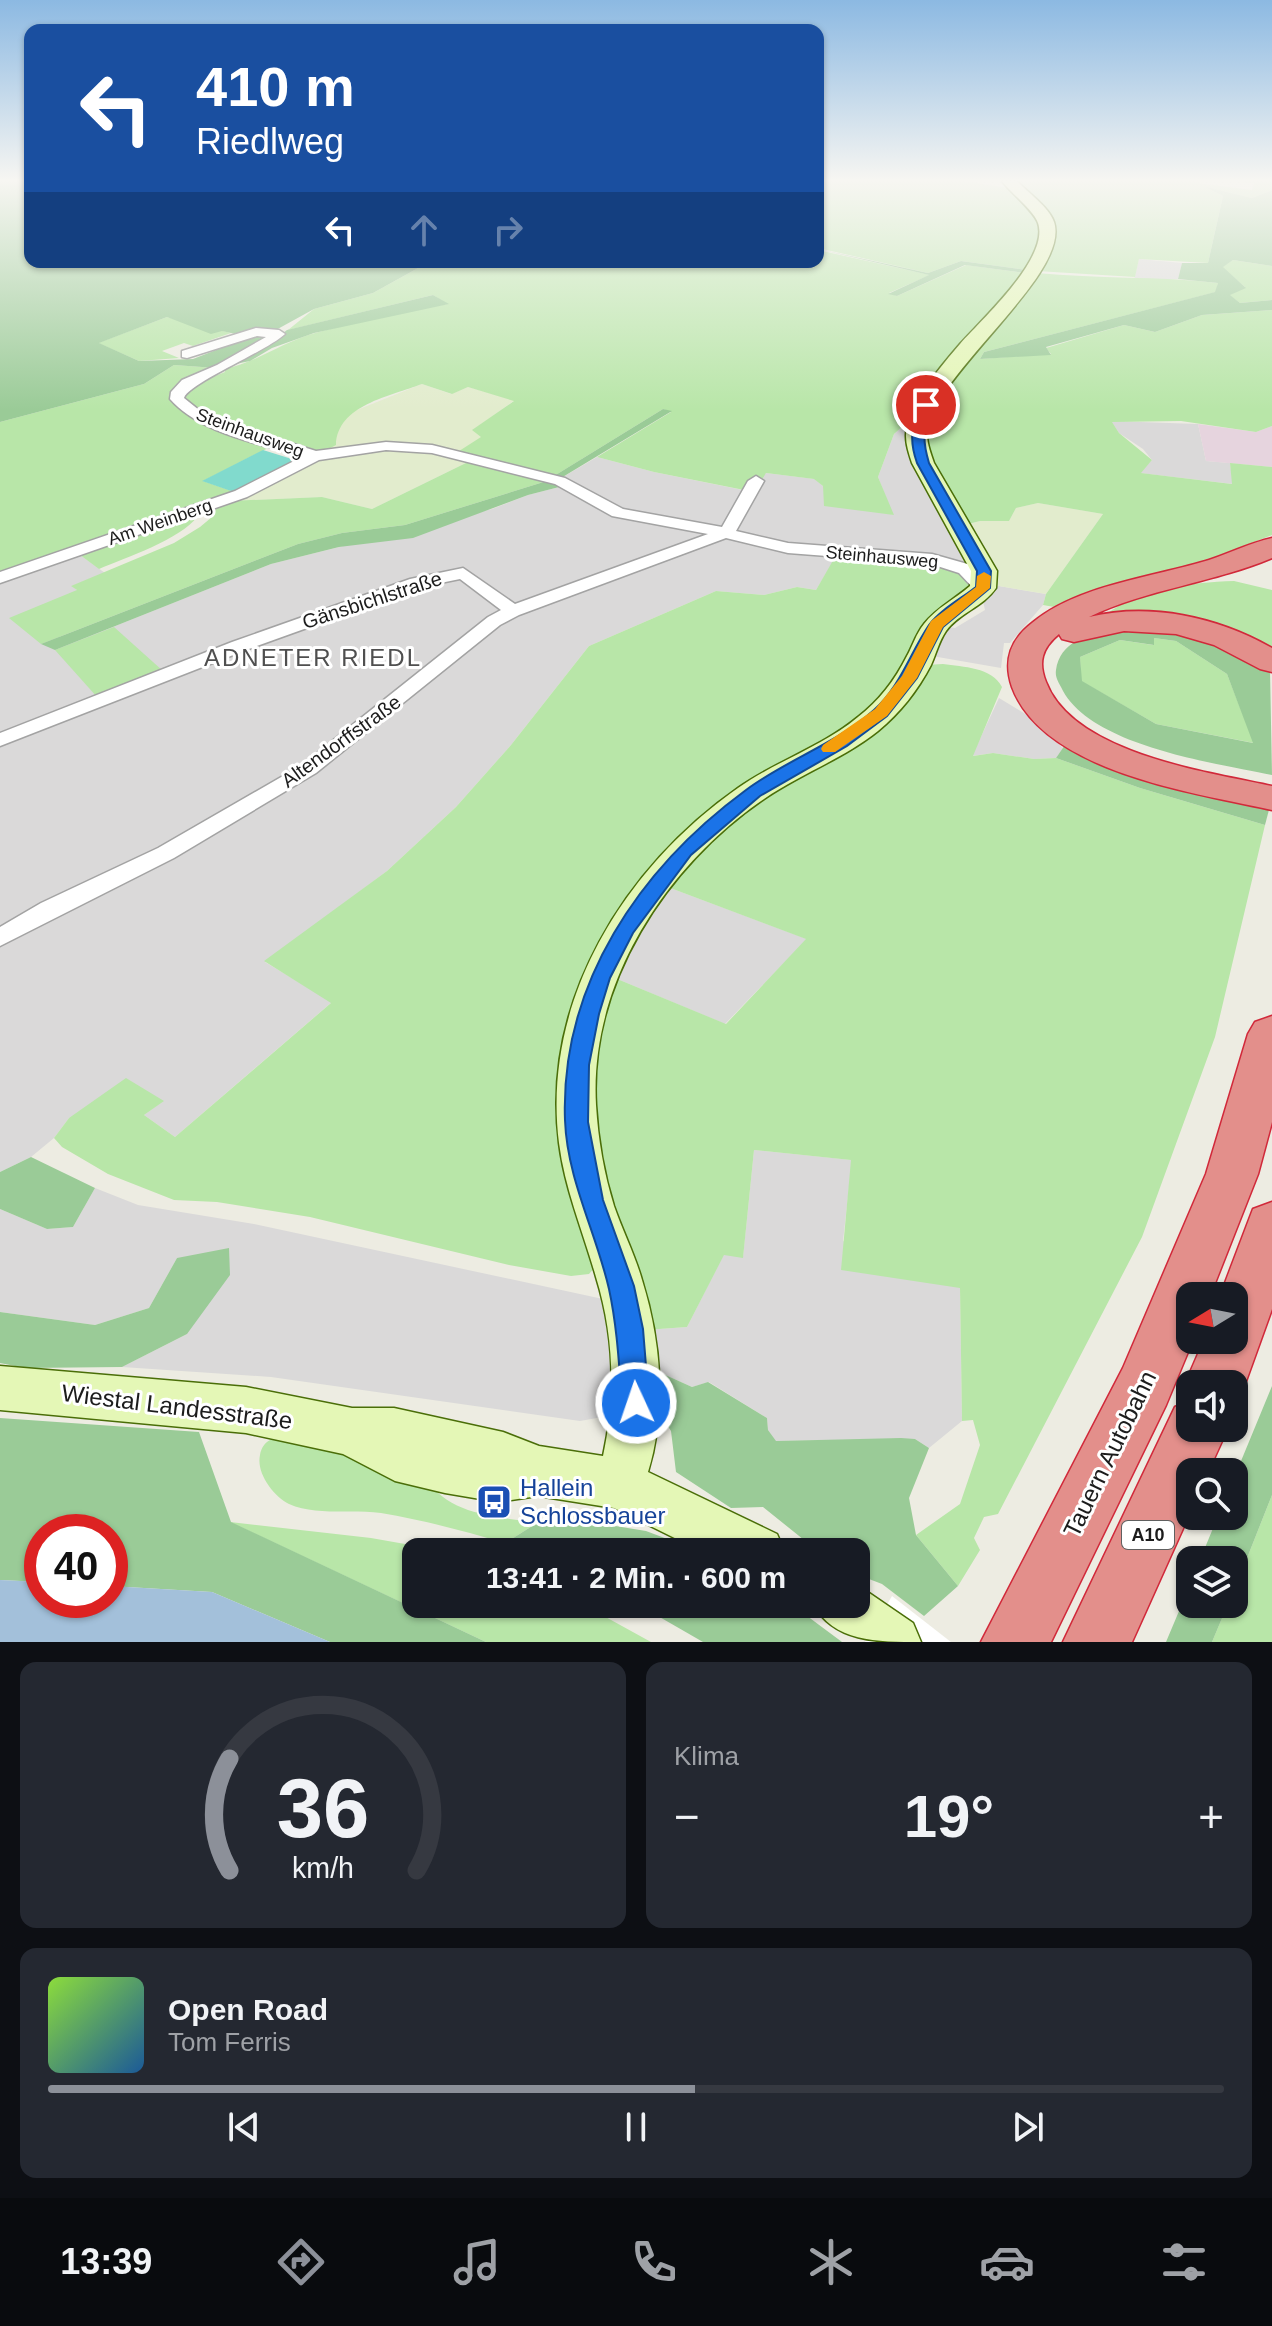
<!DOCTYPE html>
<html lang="de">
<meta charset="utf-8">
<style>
body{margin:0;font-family:Arial,sans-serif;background:#242831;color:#f1f3f6;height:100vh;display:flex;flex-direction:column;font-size:30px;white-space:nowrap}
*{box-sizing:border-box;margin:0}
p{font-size:26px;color:#9ea1a6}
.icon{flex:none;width:44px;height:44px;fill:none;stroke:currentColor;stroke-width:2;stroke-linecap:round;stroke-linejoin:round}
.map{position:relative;height:1642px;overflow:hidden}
.sheet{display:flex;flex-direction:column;gap:20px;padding:20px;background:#0d0f14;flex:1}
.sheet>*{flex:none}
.top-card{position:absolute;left:24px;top:24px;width:800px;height:244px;border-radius:16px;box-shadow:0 2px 6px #0004;background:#1a4fa0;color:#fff;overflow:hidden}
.needle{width:52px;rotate:260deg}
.fabs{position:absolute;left:1176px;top:1282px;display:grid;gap:16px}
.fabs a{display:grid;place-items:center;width:72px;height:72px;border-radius:16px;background:#171b24;box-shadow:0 2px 6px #0004;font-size:40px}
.speed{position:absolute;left:24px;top:1514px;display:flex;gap:16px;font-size:40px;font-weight:700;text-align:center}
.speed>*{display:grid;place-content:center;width:104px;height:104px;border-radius:50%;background:#171b24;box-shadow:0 2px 6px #0004;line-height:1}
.speed .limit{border:12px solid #d22;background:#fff;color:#111}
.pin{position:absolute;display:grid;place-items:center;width:68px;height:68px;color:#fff;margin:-34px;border:4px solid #fff;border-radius:50%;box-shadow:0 2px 8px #0007}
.me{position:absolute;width:88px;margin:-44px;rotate:357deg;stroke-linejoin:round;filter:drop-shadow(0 0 6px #0008)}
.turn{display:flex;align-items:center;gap:28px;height:168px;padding:0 40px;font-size:36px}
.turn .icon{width:104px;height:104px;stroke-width:2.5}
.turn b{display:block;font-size:56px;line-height:68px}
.lanes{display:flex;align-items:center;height:76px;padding:0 40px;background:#0003;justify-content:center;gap:40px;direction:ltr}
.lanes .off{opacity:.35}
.big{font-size:60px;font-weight:600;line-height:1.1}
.sheet .card{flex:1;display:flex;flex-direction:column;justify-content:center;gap:12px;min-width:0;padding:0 28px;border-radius:16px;background:#242831}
.sheet .dial{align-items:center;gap:0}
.dial svg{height:208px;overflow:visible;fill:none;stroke:#363941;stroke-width:7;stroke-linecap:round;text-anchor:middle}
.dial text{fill:#f1f3f6;stroke:none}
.song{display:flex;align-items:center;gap:24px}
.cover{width:96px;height:96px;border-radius:12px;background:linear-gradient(135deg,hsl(90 70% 55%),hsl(210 70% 35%))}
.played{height:8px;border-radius:4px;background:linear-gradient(90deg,#8c9099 55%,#363941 55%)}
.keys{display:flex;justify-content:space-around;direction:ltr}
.heat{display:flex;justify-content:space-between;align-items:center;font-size:44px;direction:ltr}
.sheet .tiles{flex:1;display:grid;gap:20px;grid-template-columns:1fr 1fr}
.card:last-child{grid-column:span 2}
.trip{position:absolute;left:402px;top:1538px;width:468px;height:80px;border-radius:16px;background:#171b24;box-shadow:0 2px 6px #0004;font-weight:600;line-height:80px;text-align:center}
.menu{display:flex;height:128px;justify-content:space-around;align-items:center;background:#090b0e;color:#9ea1a6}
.menu .icon{width:56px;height:56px}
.menu .current{color:#8c9099}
.menu b{font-size:36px;color:#f1f3f6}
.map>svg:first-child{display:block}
.residential{fill:#dad9d9}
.industrial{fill:#e6d4de}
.farmland{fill:#e2eccd}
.grass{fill:#b8e6a8}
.forest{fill:#9acb97;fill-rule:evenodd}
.pitch{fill:#81dacd}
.water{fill:#a3c0da}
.pier{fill:#fff}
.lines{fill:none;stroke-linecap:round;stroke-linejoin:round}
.street-casing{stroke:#a3a3a3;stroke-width:3}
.secondary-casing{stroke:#4a6e08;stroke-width:3}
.highway-casing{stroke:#d1293a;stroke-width:3}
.street{fill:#fff;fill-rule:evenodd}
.secondary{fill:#e4f7b6;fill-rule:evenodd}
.highway{fill:#e38f8b;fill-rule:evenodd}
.route{fill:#1a73e8;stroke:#114b97;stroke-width:2}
.slow{fill:#f59e0b}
.labels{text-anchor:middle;stroke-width:6;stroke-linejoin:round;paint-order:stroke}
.far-street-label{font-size:18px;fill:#1c1c1c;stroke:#fff}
.shield{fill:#fff;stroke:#606060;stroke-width:2}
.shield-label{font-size:18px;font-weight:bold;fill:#1c1c1c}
.street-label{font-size:20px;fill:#1c1c1c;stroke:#fff}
.quarter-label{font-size:24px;letter-spacing:2px;fill:#4f4f4f;stroke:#fff}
.near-street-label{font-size:24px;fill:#1c1c1c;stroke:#fff}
.near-transit-label{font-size:24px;fill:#164399;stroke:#fff;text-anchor:start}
</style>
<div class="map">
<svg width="1272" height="1642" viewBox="0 0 1272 1642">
<rect width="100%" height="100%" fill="#edece2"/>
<g class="residential">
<path d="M1139,259L1182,263L1178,279L1134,280Z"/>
<path d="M921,410L969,561L967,565L909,551L877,549L836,557L816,590L797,587L764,595L716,591L589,646L511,745L456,807L387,871L265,962L332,1002L175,1137L144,1115L163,1101L69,1118L54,1138L31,1157L0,1172V581L76,552L105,573L72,586L77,590L55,650L271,564L492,509L528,495L563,486V477L597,457L654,472L743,490L766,473L815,479L823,486L893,515L878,477L894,434Z"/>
<path d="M1111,421L1198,424L1206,461L1230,463L1233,484L1140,473L1152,460L1143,449L1119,433Z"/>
<path d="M993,585L1046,594L1043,605L1010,643H1004L1001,668L932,656L942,626L955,628L985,610L982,597Z"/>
<path d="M999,698L1027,715L1063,748L1056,758L1034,759L993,753L972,756Z"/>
<path d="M665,886L807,939L725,1024L610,976Z"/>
<path d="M754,1150L852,1160L843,1241L960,1287L962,1421L929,1448L915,1439L775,1441L768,1430L767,1418L709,1382L692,1387L650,1368L645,1330L687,1327L724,1254L743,1257Z"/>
<path d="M95,1188L138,1205L254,1224L603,1299L609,1307L618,1404L608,1416L580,1421L271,1377L122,1367L187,1334L177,1258L149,1308L95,1325L0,1312V1209L47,1229L73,1227Z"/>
</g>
<path class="industrial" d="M1198,424L1256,432L1272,426V467L1206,461Z"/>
<g class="farmland">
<path d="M422,384L451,394L468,387L515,400L473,430L482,437L476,458L372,509L322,497L228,501L264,485L336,437L338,427L352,412Z"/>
<path d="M1038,503L1103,514L1046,594L993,585L960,526L980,521H1009L1016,508Z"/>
</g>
<g class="grass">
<path d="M818,181H964L1014,189L1033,208L1046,233L1027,270L961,261L928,273L818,248Z"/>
<path d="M1011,181H1198L1197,183L1252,190L1254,183L1235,181H1272V190L1252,198L1203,186L1223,196L1208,263L1139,259L1135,277L1037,271L1054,226Z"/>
<path d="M818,250L930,275L889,293L897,296L966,265L1025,273L921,410L894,434L878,477L894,515L824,506L823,486L814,479L766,473L761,481L744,490L654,472L597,457L671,412L663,409L554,476L456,453L481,437L472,430L514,401L468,387L452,394L422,384C391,396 337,405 336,445L319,454L211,418L181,399L187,387L225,372L224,369C256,363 282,342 315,333C358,321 403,313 447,304L433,295L288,330L314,309L373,293L429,262H818Z"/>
<path d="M1233,260L1272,266V300L1240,303L1229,295L1245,287L1222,267Z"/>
<path d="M1036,273C1098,279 1158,276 1218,283L1216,292L984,352L980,359L1051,354L1046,348L1124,325L1155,332L1202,315L1272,310V426L1256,432L1181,421L1112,422L1119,433L1152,460L1141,473L1232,484L1230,463L1272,467V535L1208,560L1060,608L1043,605L1046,594L1103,514L1038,503L1016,508L1009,521H980L960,526C939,486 912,451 930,405Z"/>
<path d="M167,317L231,333L193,346L184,343L162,351L179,358L139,361L98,343Z"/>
<path d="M174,365L216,368L172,398C184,420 247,436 272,446L203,481L238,493L0,576V422L144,384Z"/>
<path d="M470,461L550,480L405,525L342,533L298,544L41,644L9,618L77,590L71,586L174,543L200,527L212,517L218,505L228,501L322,497L372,509Z"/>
<path d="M194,514L197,517C181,539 125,558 99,569L76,552Z"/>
<path d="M835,557C882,558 936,553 974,583L876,712L725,807L594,973L596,1266L589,1274L571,1276L509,1265L310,1217L217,1202L174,1200L108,1174L62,1147L54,1138L69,1118L126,1078L164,1101L144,1115L175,1137L331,1003L264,961L387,871L456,807L511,745L589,646L716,591L764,595L797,587L816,590Z"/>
<path d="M1234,581L1272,590V657L1099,620C1132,590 1191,582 1234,581Z"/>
<path d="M114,627L163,671L97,697L55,650Z"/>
<path d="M1154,638L1176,641L1227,674L1254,743L1156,724L1081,681L1080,657L1120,640L1153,645Z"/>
<path d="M943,664C963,667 992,667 1002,687L973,756L993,753L1034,759L1056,758L1140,788L1265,825L1215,1037L1142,1237L998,1514L984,1517L974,1538L980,1550L958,1586L916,1535L960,1504L980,1445L973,1420L962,1421L960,1288L841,1270L851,1160L754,1150L743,1258L724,1255L687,1327L645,1330L585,1128L610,976L726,1024L806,939L665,886L769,788L925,665Z"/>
<path d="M287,1434L426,1478C449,1516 497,1516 537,1523L505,1543C464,1531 423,1520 381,1513C352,1509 316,1516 289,1504C273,1496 256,1473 260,1455C263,1440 273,1438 287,1434Z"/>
<path d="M1272,1495V1642H1212L1228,1604H1234V1591Z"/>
<path d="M230,1522L371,1538L439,1550L445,1552H416V1604H582L651,1642H486Z"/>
</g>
<g class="forest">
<path d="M0,181H30V262H429L373,293L314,309L274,331L240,335L222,331L211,334L167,317L99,343L139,361L193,359L257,334L278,337L287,330L433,295L449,304L314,333L272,348L250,361L216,368L174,365L144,384L0,422Z"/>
<path d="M1203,186L1252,198L1272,190V266L1233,260L1223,267L1246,288L1230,295L1240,303L1272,300V310L1202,315L1155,332L1124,325L1046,347L1051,355L980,359L984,352L1215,292L1218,283L1178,279L1182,263H1208L1223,196Z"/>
<path d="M818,249L928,273L961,261L1027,270L1025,273L965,265L897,296L888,294L929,275Z"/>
<path d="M663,409L672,411L561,478L554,476Z"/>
<path d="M550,480L563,486L528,495L413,538L339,547L271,564L55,650L41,644L298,544L342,533L405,525Z"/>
<path d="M1110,628L1191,632L1270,670L1272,775C1215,763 1088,746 1061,687C1058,681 1055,677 1056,670C1060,642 1087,635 1110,628ZM1154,638L1176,641L1227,674L1253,743L1156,724L1082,681L1080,657L1120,640L1154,645Z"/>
<path d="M1069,739L1270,806L1265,825L1140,788L1056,758Z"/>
<path d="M31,1157L95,1188L73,1227L47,1229L0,1209V1172Z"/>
<path d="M229,1248L230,1275L187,1334L122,1367L25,1368L0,1363V1312L95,1325L149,1308L177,1258Z"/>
<path d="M650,1368L692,1387L708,1382L767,1418L768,1430L776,1441L901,1438L915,1439L929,1448L909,1498L916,1535L958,1586L924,1616L882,1584L856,1574V1552H819L763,1507L731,1508L676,1472L671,1431L650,1399Z"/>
<path d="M1272,1386V1495L1234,1591V1560H1200L1218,1516H1234V1478Z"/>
<path d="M0,1418L199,1432L231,1522L486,1642H330L212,1592L110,1586V1532H42V1582L0,1580Z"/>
<path d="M585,1521L646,1531L702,1552H527L505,1543L537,1523Z"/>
<path d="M1190,1585V1604H1228L1212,1642H1166Z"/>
<path d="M637,1604H791L842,1642H703Z"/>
</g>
<path class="pitch" d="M263,450L295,460L234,492L202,481Z"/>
<path class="water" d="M0,1580L42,1582V1600H110V1586L212,1592L330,1642H0Z"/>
<path class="pier" d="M892,1596L951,1642H865Z"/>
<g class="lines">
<defs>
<path id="street" d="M256,328L279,330L285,334C267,351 189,383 184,398L199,410L230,424L316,451L386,442L432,445L565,478L623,509L722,527L748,481L756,476L764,481L736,531L788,543L932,554L971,565L992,588L983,593L977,592L959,573L931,564L788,553L726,538L519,615L500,625L316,773L174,858L0,946V927L41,903L158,848L302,765L488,617L501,610L460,579L421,587L246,650L0,746V733L232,642L410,579L463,568L515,604L708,534L612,516L555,484L432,453L386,450L319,460L247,497L0,583V572L235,491L302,457C259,443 201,434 170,399L171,392L182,380L217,365L266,337L257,336L187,358L182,357V351Z"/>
<g id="secondary">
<path d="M1002,181H1017C1027,192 1049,207 1054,222C1071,273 940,369 928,427C925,439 930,451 934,463L997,571L996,588C983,607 959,613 946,631C939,641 936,654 931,665C918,690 900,713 878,731C843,759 800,774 764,799C666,866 589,983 596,1105C598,1139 604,1174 614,1206C623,1232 635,1255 642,1280C661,1341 667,1410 648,1472L777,1534L785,1552H703L614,1508L538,1496L498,1502L445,1493L395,1481L343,1454L246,1433L0,1410V1366L246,1387L352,1408H394L503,1432L539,1446L603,1456C616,1397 614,1335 596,1277C583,1231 565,1190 559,1143C541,1001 625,867 738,788C776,761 822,747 858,717C879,701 895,680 907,656C913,645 916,634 924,624C936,608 955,599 970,586L971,571L912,463C908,451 904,439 907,427C914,398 941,366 960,344C981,320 1050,258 1038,223C1034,211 1010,192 1002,181Z"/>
<path d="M856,1584L913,1623L921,1642C876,1642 834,1642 813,1604H856Z"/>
</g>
<g id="highway">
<path d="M1272,538V558C1213,583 1147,589 1089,617C1150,602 1218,617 1272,648V672L1260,669L1214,645L1176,634L1124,631L1074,642L1062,639L1059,634C1042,648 1038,662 1046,682C1073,753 1206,772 1272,786V810C1195,793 1043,772 1012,687C1003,661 1010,640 1032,623C1077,585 1154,577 1209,560C1230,553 1250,543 1272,538Z"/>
<path d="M1272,1016V1122L1258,1174L1210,1296H1190V1340H1193L1166,1405L1051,1642H981L1123,1368L1206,1174L1248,1034L1255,1022Z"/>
<path d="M1272,1202V1309L1245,1384L1234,1405V1384H1190V1395L1185,1384L1204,1340H1234V1296H1220L1253,1209Z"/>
<path d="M1190,1401V1428H1228L1208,1472H1190V1513L1132,1642H1063L1175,1407Z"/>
</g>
</defs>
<use href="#street" class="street-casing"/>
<use href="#secondary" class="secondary-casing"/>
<use href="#highway" class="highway-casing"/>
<use href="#street" class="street"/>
<use href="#secondary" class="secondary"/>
<use href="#highway" class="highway"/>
</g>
<linearGradient id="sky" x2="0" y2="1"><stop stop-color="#8cb9e2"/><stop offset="0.44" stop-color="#f7f6f2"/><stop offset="1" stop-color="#f7f6f2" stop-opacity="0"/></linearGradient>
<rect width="1272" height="410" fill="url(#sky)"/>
<path class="route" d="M922,403L932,405C923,428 922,440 929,463L991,571L990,588L943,627L917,678L887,716L847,746L760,796L691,855L633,933L610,978L599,1014L589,1065L588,1122L603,1200L634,1286L643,1329L649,1403L645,1412L636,1416L626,1412L622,1403C619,1364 617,1326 609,1289C596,1232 567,1179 565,1120C560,984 640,868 746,790C786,760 836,744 874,710C900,687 910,653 929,625C940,610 962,598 976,587L977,571L917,463C909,440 911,425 922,403Z"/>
<path class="slow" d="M984,572L991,576L990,588L943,627L917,678L887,716L835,752H823L821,749L823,745L875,709L902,676L931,621L976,587L977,576Z"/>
<defs>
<symbol id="bus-square" viewBox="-11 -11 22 22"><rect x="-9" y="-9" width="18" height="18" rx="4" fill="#1a4fb4" stroke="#fff"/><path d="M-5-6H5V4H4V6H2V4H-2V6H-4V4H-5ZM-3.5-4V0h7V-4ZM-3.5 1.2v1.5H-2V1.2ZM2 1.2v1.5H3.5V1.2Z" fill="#fff"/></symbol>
</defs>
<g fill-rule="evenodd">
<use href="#bus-square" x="474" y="1482" width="40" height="40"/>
</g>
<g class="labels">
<g class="far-street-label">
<text transform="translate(250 433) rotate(20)" y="6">Steinhausweg</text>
<text transform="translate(160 522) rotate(-19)" y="6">Am Weinberg</text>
<text transform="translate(882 557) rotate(5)" y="6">Steinhausweg</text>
</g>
<rect class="shield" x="1122" y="1521" width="52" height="28" rx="6"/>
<g class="shield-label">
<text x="1148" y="1541">A10</text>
</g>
<g class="street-label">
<text transform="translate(372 600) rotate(-18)" y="7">Gänsbichlstraße</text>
<text transform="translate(341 741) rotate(-36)" y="7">Altendorffstraße</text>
</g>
<g class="quarter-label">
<text x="313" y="666">ADNETER RIEDL</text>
</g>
<g class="near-street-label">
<text transform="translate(177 1407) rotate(7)" y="8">Wiestal Landesstraße</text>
<text transform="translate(1110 1454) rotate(-64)" y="8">Tauern Autobahn</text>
</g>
<g class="near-transit-label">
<text x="520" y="1496">Hallein<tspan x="520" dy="28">Schlossbauer</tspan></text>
</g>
</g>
</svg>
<div class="fabs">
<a><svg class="needle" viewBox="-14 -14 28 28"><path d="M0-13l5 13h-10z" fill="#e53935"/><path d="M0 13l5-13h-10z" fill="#9ea1a6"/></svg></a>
<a><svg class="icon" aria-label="sound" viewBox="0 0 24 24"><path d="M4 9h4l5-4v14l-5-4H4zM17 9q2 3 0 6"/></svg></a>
<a><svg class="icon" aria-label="search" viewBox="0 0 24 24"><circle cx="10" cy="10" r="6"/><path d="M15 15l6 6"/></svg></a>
<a><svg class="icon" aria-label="layers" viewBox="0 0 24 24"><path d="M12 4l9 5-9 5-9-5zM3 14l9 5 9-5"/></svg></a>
</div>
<div class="speed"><div class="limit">40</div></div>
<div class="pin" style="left:926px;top:405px;background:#d93025"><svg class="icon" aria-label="arrive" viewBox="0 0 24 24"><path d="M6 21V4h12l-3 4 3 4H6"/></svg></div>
<svg class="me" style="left:636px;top:1403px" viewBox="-20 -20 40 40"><circle r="17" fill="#1a73e8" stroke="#fff" stroke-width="3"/><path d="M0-11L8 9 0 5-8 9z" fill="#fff"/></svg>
<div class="trip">13:41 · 2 Min. · 600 m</div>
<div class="top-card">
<div class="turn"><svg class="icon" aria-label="left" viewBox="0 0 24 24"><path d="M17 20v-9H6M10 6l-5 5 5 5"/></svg><div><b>410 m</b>Riedlweg</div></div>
<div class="lanes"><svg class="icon" aria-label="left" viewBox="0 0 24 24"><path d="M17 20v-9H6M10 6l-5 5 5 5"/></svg><svg class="icon off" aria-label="ahead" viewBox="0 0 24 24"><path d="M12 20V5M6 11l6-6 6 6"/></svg><svg class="icon off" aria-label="right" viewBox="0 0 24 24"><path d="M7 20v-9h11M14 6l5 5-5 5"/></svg></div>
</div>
</div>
<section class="sheet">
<div class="tiles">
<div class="card dial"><svg viewBox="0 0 100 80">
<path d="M14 69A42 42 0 1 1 86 69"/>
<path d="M14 69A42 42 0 0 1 14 26" stroke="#8c9099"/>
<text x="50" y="56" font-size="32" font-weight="700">36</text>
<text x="50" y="72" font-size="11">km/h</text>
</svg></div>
<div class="card"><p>Klima</p>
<div class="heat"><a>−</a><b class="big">19°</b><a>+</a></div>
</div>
<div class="card">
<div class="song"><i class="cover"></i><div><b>Open Road</b><p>Tom Ferris</p></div></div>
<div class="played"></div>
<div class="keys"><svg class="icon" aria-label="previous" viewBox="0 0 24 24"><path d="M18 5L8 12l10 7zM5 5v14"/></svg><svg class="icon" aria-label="pause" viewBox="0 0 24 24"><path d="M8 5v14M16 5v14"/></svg><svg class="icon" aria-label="next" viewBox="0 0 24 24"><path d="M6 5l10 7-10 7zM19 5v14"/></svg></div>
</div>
</div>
</section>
<nav class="menu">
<b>13:39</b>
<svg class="icon current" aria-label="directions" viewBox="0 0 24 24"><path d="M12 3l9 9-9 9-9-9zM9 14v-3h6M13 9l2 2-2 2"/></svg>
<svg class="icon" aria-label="music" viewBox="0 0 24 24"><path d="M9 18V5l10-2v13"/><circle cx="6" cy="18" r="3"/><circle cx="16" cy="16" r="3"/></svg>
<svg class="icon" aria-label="phone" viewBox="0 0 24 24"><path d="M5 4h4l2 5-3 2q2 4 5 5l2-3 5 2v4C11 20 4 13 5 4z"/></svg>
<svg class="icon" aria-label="climate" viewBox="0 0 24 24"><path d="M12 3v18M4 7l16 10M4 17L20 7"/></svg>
<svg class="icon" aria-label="car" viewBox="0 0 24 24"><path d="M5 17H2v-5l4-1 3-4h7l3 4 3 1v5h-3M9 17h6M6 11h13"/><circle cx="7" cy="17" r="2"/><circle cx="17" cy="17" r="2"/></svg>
<svg class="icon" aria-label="filters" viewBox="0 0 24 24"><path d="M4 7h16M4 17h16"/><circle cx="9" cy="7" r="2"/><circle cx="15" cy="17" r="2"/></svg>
</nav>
